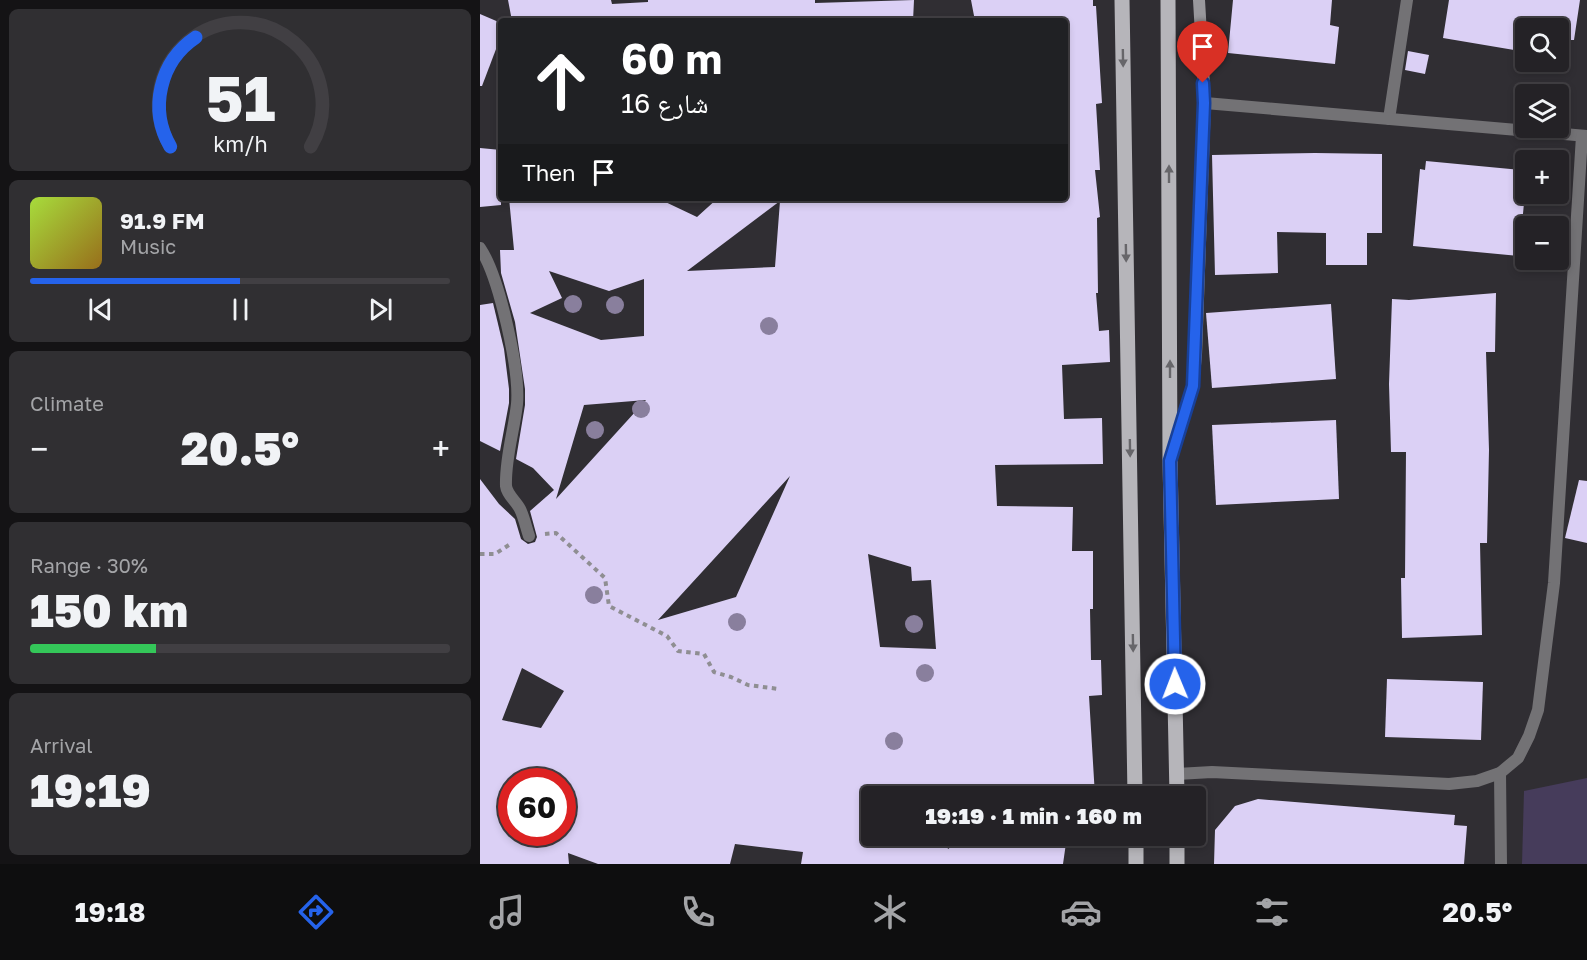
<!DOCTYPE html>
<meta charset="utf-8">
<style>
body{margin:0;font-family:"Golos Text","Noto Naskh Arabic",sans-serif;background:#302f32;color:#f1f3f6;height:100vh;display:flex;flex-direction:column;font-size:22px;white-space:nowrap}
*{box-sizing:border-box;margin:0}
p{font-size:20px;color:#a3a4a7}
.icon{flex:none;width:33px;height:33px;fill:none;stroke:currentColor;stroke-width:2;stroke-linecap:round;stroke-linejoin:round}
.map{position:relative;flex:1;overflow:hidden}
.details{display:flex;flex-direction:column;gap:9px;padding:9px;background:#141315;width:480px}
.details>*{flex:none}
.top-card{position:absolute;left:18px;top:18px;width:570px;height:183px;border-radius:6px;box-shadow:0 3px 9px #0003,0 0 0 2px #413f43;background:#202124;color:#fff;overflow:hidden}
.tools{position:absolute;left:1035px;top:18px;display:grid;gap:12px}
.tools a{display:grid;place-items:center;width:54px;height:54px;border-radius:6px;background:#242226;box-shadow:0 3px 9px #0003,0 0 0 2px #413f43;font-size:30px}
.speed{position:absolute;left:18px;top:768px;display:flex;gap:12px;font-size:30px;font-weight:700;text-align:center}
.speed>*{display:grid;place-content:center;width:78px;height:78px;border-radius:50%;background:#242226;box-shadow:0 3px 9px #0003,0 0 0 2px #413f43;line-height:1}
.speed .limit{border:9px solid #d22;background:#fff;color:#111}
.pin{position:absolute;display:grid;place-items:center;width:51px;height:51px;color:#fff;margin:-62px -26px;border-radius:50% 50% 50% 0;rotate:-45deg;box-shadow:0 0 6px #0007}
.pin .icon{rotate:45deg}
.me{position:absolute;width:66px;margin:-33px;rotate:359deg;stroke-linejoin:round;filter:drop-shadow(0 0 4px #0008)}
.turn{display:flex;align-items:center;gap:21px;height:126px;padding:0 24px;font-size:27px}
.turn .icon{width:78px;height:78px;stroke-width:2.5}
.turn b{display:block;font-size:42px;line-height:51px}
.then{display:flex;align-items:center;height:57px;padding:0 24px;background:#0003;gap:12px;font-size:22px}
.big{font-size:45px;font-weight:800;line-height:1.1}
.details .widget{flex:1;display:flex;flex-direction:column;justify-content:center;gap:9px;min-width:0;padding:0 21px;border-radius:9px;background:#302f32}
.details .dial{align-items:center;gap:0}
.dial svg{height:156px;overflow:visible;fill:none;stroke:#413f43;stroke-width:7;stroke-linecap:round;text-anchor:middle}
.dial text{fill:#f1f3f6;stroke:none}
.song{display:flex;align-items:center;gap:18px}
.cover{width:72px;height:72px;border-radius:9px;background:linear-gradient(135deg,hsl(80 70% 55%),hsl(40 70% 35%))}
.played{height:6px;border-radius:3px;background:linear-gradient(90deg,#2563eb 50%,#413f43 50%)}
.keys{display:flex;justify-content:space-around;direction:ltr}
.heat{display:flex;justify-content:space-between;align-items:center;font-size:33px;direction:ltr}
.charge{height:9px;border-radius:4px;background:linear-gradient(90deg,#34c759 30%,#413f43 0)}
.trip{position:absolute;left:381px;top:786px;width:345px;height:60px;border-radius:6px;background:#242226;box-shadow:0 3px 9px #0003,0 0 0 2px #413f43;font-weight:800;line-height:60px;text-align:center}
.dock{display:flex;height:96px;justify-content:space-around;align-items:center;background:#0e0e0f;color:#a3a4a7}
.dock .icon{width:42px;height:42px}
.dock .current{color:#2563eb}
.dock b{font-size:27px;color:#f1f3f6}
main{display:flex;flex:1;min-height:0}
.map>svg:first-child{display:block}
.green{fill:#463c5b}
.building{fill:#dbd0f5;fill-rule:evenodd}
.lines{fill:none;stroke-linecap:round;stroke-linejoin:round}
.path{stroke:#8f8e92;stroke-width:4;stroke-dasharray:4.5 4.5;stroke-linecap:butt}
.lane{stroke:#737275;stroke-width:12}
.street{stroke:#737275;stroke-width:12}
.secondary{stroke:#99989c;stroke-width:12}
.primary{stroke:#b6b5ba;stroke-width:15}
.tree{fill:#897f9d}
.oneway{fill:#67666a}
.route-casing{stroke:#184099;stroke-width:15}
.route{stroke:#2563eb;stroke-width:10}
</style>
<main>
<section class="details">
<div class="widget dial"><svg viewBox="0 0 100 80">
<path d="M14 69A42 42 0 1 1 86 69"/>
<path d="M14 69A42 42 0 0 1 27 13" stroke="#2563eb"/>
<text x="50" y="56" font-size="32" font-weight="700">51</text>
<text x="50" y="72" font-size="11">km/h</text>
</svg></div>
<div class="widget">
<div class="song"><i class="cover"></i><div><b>91.9 FM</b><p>Music</p></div></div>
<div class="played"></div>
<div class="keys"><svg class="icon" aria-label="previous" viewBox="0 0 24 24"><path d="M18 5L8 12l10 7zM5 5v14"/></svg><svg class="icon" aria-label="pause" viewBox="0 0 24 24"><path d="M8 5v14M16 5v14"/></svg><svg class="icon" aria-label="next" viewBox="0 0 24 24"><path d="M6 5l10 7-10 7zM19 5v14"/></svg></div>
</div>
<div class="widget"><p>Climate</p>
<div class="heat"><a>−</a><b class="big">20.5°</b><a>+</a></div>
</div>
<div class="widget"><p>Range · 30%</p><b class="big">150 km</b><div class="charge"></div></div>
<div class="widget"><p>Arrival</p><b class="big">19:19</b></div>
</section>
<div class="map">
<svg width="1107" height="864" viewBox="0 0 1107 864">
<rect width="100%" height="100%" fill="#302e33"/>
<path class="green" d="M1107,778V864H1042L1044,791Z"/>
<g class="building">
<path d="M28,0H131L132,4L168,2V0H335V3L434,0L433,21H32Z"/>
<path d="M491,0H613V6H616L622,103L616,104L620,170H615L620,217L617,218L618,293H616L619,331L629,330L630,362L582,365L584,419L622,418L623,464L515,465L517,506L593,507L592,551H613V609H610L611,660H621L622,695L609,696L615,796H392V836H464L468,849L486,836H587L583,864H321L323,852L255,844L250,864H118L88,853L89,864H0V479L19,504L35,519L41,539L48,544L55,542L57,537L50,511L74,490L53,468L36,459L45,405V389L35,322L21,273L20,250H34L29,198H72V201L131,200L132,198H177L217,217L238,198L411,200V198H585V21H495ZM300,201L295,267L207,271ZM69,271L129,291L164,279V336L121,340L50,313L82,298ZM166,400L76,499L104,405ZM310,476L256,597L178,620ZM388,554L431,567L432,581L451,580L456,649L400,647ZM42,668L84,691L61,728L22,720ZM32,782H82V832H32Z"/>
<path d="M753,0H852L850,25L859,27L855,64L748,53Z"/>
<path d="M969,0H1100L1094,40H1091L1088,59L1078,57V28H1046V52L963,38Z"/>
<path d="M0,14L21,23V36L2,86H0Z"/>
<path d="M928,51L949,55L945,74L925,70Z"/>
<path d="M0,148L21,150V205L0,207Z"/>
<path d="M835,153L902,154V233H887V265H846V233L797,232L798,273L735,275L732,155Z"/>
<path d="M946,161L1041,170L1038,203H1044L1039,256L933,246L940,169L945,170Z"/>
<path d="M1016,293L1015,352H1006L1009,450L1007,543H1000L1002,635L922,638L921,578H925L926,452H911L909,384L912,299L929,300Z"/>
<path d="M13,303L24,349L29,389V403L20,451L0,441V305Z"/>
<path d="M851,304L856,379L732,388L726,313Z"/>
<path d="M856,420L859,499L736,505L732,425Z"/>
<path d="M1099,480L1107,481V543L1085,538Z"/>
<path d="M907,679L1003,682L1001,740L905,737Z"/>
<path d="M778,799L975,815L974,825L987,826L984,864H734L735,830L755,806Z"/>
</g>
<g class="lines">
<g class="path">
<path d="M65,534L76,533L125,578L129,606L187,636L198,651L224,654L234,672L251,677L268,685L299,689"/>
<path d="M0,554H15L32,543"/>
</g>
<g class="lane">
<path d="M909,119L927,0"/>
<path d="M1020,773L1021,864"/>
</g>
<g class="street">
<path d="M725,103L1107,136"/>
<path d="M0,248C19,276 40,370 37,404C34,431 25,458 26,486C27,495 36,501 40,509C44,517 46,527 49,536"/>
<path d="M697,774L732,772L969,784L997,781L1020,773L1038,758L1049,736L1058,710L1074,583L1102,136"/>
</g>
<path class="secondary" d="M693,452L713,386L716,355L725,103L719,0"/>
<g class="primary">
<path d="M642,0L655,796"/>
<path d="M688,0L690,461L697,796"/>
<path d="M656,836V864"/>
<path d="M697,836V864"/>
</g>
</g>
<g class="tree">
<circle cx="93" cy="304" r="9"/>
<circle cx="135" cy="305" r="9"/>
<circle cx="289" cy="326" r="9"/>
<circle cx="161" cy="409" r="9"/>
<circle cx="115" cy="430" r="9"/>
<circle cx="114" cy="595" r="9"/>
<circle cx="257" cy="622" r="9"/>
<circle cx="434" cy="624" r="9"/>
<circle cx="445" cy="673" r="9"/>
<circle cx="414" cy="741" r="9"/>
</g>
<defs><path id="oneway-solid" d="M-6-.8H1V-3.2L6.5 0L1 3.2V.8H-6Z" transform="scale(1.5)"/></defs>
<g class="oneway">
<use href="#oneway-solid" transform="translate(643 58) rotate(89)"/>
<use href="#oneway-solid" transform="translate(689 174) rotate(-90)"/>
<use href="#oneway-solid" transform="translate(646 253) rotate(89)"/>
<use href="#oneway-solid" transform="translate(690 369) rotate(-90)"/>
<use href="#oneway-solid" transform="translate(650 448) rotate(89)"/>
<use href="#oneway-solid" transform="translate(653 643) rotate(89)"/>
</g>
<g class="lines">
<defs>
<path id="route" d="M695,684L690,461L713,386L724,103L723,83"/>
</defs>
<use href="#route" class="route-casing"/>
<use href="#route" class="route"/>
</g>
</svg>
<div class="tools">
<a><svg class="icon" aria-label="search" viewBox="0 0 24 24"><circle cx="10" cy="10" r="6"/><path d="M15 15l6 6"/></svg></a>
<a><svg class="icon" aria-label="layers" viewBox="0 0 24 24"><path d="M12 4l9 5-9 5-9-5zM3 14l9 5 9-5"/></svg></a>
<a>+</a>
<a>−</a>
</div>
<div class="speed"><div class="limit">60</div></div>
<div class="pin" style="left:723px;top:83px;background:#d93025"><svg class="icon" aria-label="arrive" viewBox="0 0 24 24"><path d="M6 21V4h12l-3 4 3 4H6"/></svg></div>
<svg class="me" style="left:695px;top:684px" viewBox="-20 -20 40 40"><circle r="17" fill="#2563eb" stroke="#fff" stroke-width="3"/><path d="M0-11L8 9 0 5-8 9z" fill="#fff"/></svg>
<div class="trip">19:19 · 1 min · 160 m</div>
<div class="top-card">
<div class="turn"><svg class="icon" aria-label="ahead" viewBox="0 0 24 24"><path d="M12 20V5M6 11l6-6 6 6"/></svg><div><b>60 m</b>شارع 16</div></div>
<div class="then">Then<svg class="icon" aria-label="arrive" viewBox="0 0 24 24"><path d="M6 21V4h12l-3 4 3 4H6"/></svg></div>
</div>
</div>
</main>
<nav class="dock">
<b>19:18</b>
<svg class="icon current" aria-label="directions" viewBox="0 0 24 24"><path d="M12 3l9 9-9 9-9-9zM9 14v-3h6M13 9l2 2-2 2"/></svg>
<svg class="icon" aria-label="music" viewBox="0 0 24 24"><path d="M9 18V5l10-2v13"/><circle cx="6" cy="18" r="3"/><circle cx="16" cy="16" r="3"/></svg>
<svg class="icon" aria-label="phone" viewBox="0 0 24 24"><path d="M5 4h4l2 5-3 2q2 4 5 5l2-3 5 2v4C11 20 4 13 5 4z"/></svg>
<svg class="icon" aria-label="climate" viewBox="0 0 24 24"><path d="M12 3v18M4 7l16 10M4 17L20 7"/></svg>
<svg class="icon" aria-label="car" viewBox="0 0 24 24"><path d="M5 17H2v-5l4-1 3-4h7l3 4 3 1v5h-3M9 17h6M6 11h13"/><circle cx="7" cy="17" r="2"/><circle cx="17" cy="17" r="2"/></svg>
<svg class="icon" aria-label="filters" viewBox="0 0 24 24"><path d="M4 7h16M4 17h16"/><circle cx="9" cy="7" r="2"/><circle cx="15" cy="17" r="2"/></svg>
<b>20.5°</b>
</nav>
